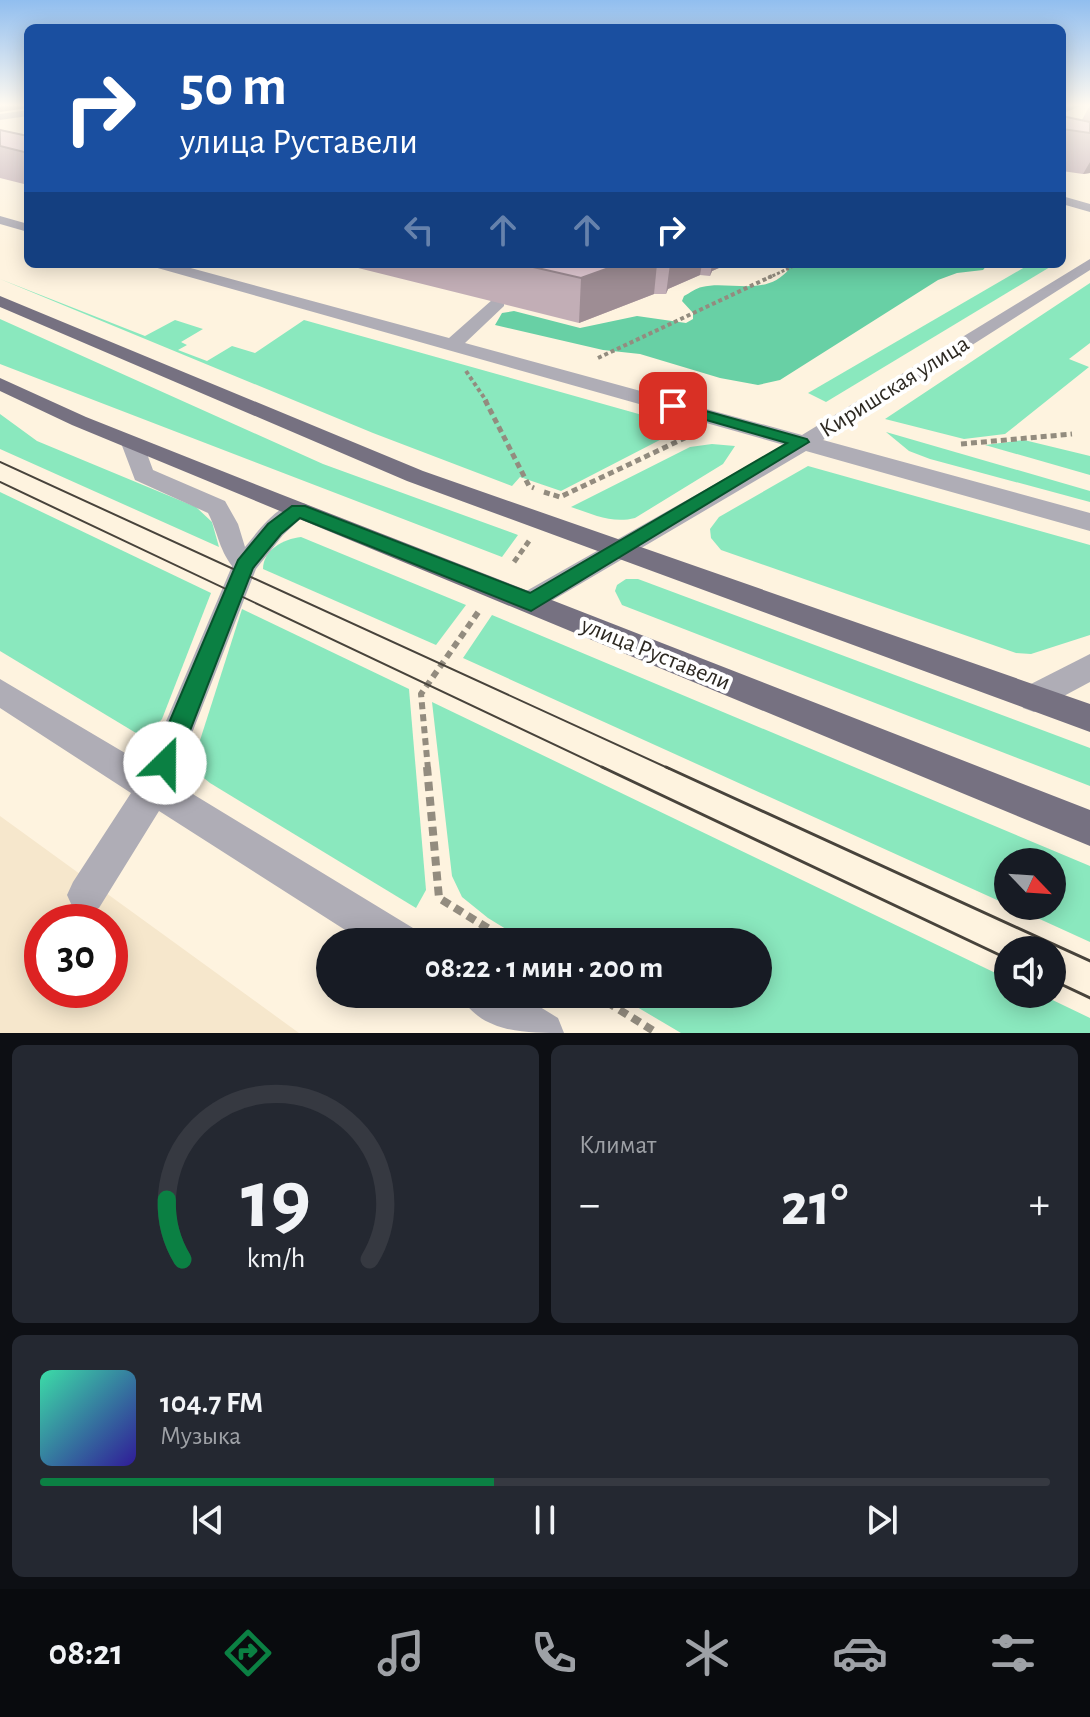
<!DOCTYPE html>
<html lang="ru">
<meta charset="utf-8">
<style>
body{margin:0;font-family:"Alegreya Sans",sans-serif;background:#242831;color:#f1f3f6;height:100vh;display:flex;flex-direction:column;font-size:30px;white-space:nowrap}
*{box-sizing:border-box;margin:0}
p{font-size:26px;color:#9ea1a6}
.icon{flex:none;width:44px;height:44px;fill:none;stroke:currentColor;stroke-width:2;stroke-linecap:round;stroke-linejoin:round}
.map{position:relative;height:1033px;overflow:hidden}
.drawer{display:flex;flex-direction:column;gap:12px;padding:12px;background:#0d0f14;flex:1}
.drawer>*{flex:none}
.top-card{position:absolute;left:24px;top:24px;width:1042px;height:244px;border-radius:12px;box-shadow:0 4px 20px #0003;background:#1a4fa0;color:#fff;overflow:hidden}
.needle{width:52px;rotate:115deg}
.controls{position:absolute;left:994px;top:848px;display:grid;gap:16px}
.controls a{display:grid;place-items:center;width:72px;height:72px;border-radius:50%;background:#171b24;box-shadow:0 4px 20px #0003;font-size:40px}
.speed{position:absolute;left:24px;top:904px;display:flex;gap:16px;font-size:40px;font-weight:700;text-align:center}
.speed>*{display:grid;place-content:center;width:104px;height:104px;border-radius:50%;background:#171b24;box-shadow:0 4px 20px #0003;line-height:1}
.speed .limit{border:12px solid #d22;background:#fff;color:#111}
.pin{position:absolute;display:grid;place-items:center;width:68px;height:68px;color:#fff;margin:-34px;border-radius:16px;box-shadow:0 4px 12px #0006}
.me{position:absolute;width:88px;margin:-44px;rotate:23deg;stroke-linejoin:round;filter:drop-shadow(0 0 6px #0008)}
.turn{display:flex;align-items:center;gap:28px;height:168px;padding:0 24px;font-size:36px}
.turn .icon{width:104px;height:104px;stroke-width:2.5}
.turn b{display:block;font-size:56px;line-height:68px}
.lanes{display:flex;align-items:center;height:76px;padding:0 24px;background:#0003;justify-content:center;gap:40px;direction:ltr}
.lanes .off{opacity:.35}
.big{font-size:60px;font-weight:700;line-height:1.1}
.drawer .tile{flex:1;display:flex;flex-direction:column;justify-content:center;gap:12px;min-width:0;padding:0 28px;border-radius:12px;background:#242831}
.drawer .dial{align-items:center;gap:0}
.dial svg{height:208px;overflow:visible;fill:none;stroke:#363941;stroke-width:7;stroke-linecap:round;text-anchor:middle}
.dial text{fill:#f1f3f6;stroke:none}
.song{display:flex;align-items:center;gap:24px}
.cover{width:96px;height:96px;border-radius:12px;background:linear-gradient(135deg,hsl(160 70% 55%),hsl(250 70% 35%))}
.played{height:8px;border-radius:4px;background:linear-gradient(90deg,#0b8043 45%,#363941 45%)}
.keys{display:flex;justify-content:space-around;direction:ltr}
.heat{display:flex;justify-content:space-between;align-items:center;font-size:44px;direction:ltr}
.drawer .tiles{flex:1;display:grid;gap:12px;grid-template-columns:1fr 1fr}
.tile:last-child{grid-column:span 2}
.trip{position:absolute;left:316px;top:928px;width:456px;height:80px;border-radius:40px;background:#171b24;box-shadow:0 4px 20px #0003;font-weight:700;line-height:80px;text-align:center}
.menu{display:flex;height:128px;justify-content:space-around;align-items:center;background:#090b0e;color:#9ea1a6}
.menu .icon{width:56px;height:56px}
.menu .current{color:#0b8043}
.menu b{font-size:36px;color:#f1f3f6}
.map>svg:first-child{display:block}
.built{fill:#f6e7cc;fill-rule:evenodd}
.green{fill:#8ae8be}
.forest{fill:#68d0a5}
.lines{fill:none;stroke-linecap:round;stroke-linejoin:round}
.path-far4{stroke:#938c7f;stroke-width:3;stroke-dasharray:3 2;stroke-linecap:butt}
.path-far3{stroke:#938c7f;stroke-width:4;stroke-dasharray:4 3;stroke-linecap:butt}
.path-far2{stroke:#938c7f;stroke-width:5;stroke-dasharray:6 4;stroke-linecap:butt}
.path-far1{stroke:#938c7f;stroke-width:6;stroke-dasharray:7 5;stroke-linecap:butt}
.path{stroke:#938c7f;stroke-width:8;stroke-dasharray:9 6;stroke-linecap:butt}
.minor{fill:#afadb6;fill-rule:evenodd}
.major{fill:#767181;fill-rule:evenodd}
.tram-far1{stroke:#48433b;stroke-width:2}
.tram{stroke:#48433b;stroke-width:3}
.wall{fill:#c2aeb6}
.shaded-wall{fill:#9e8d94}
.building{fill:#e2cad4;stroke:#9e8d94;stroke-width:2}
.route{fill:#0b8043;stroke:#07532c;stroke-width:2}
.labels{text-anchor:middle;stroke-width:8;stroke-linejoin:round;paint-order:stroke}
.street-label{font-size:24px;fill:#2d2922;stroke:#fff}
</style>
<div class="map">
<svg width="1090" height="1033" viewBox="0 0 1090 1033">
<rect width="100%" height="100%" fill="#fef3df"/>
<path class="built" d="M0,816L299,1033H0ZM42,922H110V990H42Z"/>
<g class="green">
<path d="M1030,264H1055L826,402L808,393Z"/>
<path d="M0,279L145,336L175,320L203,329L181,342L187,345L178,350L207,361L232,346L255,353L304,320L685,427L561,491L520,477L512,486L373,433Z"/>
<path d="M1090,283V343L1069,359L1089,367L1005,434L964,439L885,419Z"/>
<path d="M0,319L323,464L518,535L502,557L0,364Z"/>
<path d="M0,414L37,441L196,507L212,522L219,547L0,449Z"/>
<path d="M886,432L1090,491V502L930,459L909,451Z"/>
<path d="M1024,440L1090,456V475L985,445Z"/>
<path d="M712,444L735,446L723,464L635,518C612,524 592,514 571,507L690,447Z"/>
<path d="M808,466L1090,545V635L1031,654L1016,653L721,550L711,538L710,529L719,517Z"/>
<path d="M0,492L211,593L162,719L152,730L136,733L0,651Z"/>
<path d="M301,537L466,605L436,645L263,569C263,550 283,539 301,537Z"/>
<path d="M626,579H638L1090,748V786L622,605L615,591L617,585Z"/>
<path d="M242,609L409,689L426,890L416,908L210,783L199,774L194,759Z"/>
<path d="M492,615L1090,866V942L1011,906H1052V862H1008V905L463,658Z"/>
<path d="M432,702L1008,979V994H1040L1090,1018V1033H681L615,994H758V942H527L488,918L462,897L452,876Z"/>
</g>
<path class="forest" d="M788,264H988L983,270L957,273L938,280L780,380L758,385L720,378L640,354L603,350L495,325L502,313L514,311L580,328L637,316L686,323L693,319V313L682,301L684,296C690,293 696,288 702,287C728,280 766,298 789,269Z"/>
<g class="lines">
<path class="path-far4" d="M768,278L798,264"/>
<g class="path-far3">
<path d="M598,358L772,276"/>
<path d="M466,371L487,402"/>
</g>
<g class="path-far2">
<path d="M485,400L529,486L534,488"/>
<path d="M961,444L1072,434"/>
<path d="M544,492L560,497L687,437"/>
<path d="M514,562L529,541"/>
</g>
<path class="path-far1" d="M428,769L421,694L479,611"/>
<g class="path">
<path d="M427,767L439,898L510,942"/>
<path d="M594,994L657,1033"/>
</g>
<g class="minor">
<path d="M1068,105H1082L1062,114V108Z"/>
<path d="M28,110V116L0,120V114Z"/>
<path d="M1062,196L1090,204V212L1062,204Z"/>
<path d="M0,216L28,224V232L0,224Z"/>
<path d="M1090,259V270L823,440L1090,513V531L806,451L531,613L521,610L517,602L521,594L784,445L154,267L152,264H176L449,338L492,300H504V306L465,343L802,435Z"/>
<path d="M132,436L143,443L153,470L225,501L238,524L245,547C259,530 282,497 306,504L310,510L283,535L256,569L173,782L413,928L419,942H364L159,811L99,908L86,914L73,908L67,895L73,882L131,793L0,708V679L147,766L232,566C218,547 218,532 208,513L135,480L121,443Z"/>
<path d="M1090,654V682L1034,712L1023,708L1019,698L1023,688Z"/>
<path d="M460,994H519L558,1018L564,1033C525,1033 479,1033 460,994Z"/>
</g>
<g class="major">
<path d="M0,296L423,471L1090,704V732L407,481L0,307Z"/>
<path d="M0,378L86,417L280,494L1090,810V846L72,425L0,391Z"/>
</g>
<g class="tram-far1">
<path d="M0,462L670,769"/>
<path d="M0,482L606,769"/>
</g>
<g class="tram">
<path d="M602,767L1008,959"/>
<path d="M666,767L1090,961"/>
<path d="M1052,980L1090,998"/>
</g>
</g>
<g class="wall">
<path d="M1090,105V173L1083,174L1062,171V116L1082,120Z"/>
<path d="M0,130L28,136V185L0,178Z"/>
<path d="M342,264H728L712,271L710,276L700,275L668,289L666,294H654L579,323Z"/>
</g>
<g class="shaded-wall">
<path d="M0,105H28V108L0,112Z"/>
<path d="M1090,162V173L1083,174Z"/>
<path d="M620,264H657L654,294L579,323L581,278Z"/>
<path d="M670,264H702L700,275L668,289L666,294Z"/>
<path d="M712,264H728L712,271L710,276Z"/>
</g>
<g class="building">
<path d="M1062,116L1090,122V133L1062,129Z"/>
<path d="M0,130L28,136V153L0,146Z"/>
<path d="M520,264H620L581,278Z"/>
</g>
<linearGradient id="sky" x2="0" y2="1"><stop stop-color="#91beef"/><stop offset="0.42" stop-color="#fffaf1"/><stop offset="1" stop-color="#fffaf1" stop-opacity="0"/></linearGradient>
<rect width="1090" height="250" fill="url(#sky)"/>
<path class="route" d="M673,402L807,439L809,442L531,611L300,518L281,534L253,568L174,772L165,775L156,772L152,763L238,560L268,524L292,506H305L530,593L787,443L668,409L665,406Z"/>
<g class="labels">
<g class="street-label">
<text transform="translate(894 386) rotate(-32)" y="8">Киришская улица</text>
<text transform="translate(656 653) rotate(22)" y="8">улица Руставели</text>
</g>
</g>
</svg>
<div class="controls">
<a><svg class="needle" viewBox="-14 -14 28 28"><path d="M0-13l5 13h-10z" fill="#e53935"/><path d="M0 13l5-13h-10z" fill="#9ea1a6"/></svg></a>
<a><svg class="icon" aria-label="sound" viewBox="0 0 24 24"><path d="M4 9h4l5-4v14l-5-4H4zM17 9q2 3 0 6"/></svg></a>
</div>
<div class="speed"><div class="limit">30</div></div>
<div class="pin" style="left:673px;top:406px;background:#d93025"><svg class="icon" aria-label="arrive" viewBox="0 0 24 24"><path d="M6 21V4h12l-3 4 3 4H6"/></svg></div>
<svg class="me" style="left:165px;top:763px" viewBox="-20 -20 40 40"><circle r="19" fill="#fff"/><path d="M0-13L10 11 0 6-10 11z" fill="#0b8043"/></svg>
<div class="trip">08:22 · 1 мин · 200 m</div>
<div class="top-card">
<div class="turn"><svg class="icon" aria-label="right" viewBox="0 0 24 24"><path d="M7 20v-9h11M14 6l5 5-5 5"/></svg><div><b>50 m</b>улица Руставели</div></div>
<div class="lanes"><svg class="icon off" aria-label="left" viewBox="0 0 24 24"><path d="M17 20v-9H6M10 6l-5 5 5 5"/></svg><svg class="icon off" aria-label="ahead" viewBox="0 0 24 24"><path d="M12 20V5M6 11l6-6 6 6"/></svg><svg class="icon off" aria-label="ahead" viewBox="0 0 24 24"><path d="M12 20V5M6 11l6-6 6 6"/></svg><svg class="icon" aria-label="right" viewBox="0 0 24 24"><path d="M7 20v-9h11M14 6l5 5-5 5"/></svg></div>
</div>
</div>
<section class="drawer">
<div class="tiles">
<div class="tile dial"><svg viewBox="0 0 100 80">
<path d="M14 69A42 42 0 1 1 86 69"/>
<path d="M14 69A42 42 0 0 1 8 46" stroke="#0b8043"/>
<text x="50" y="56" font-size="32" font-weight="700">19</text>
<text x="50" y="72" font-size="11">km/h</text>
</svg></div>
<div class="tile"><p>Климат</p>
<div class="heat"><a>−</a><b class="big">21°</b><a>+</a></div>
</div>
<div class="tile">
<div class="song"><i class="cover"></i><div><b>104.7 FM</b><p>Музыка</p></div></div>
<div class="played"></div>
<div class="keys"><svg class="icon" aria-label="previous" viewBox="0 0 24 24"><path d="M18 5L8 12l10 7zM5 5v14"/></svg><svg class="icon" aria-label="pause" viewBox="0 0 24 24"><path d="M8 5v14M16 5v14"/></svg><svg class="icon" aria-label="next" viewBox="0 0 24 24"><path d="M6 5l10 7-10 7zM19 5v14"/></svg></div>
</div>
</div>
</section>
<nav class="menu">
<b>08:21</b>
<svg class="icon current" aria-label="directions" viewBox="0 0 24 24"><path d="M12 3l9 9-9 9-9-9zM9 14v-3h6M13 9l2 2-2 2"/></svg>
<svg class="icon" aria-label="music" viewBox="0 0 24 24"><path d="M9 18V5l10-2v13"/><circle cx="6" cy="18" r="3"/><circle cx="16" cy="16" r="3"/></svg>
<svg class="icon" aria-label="phone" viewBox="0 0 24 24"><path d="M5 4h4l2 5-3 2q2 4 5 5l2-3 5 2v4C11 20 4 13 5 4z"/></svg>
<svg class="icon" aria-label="climate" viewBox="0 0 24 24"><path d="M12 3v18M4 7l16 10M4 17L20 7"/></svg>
<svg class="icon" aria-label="car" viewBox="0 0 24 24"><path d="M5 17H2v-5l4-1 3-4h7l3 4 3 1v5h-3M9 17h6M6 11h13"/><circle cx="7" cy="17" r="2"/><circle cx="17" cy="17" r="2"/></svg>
<svg class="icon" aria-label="filters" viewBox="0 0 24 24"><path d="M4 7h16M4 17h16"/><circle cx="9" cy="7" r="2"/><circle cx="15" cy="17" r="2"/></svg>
</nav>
